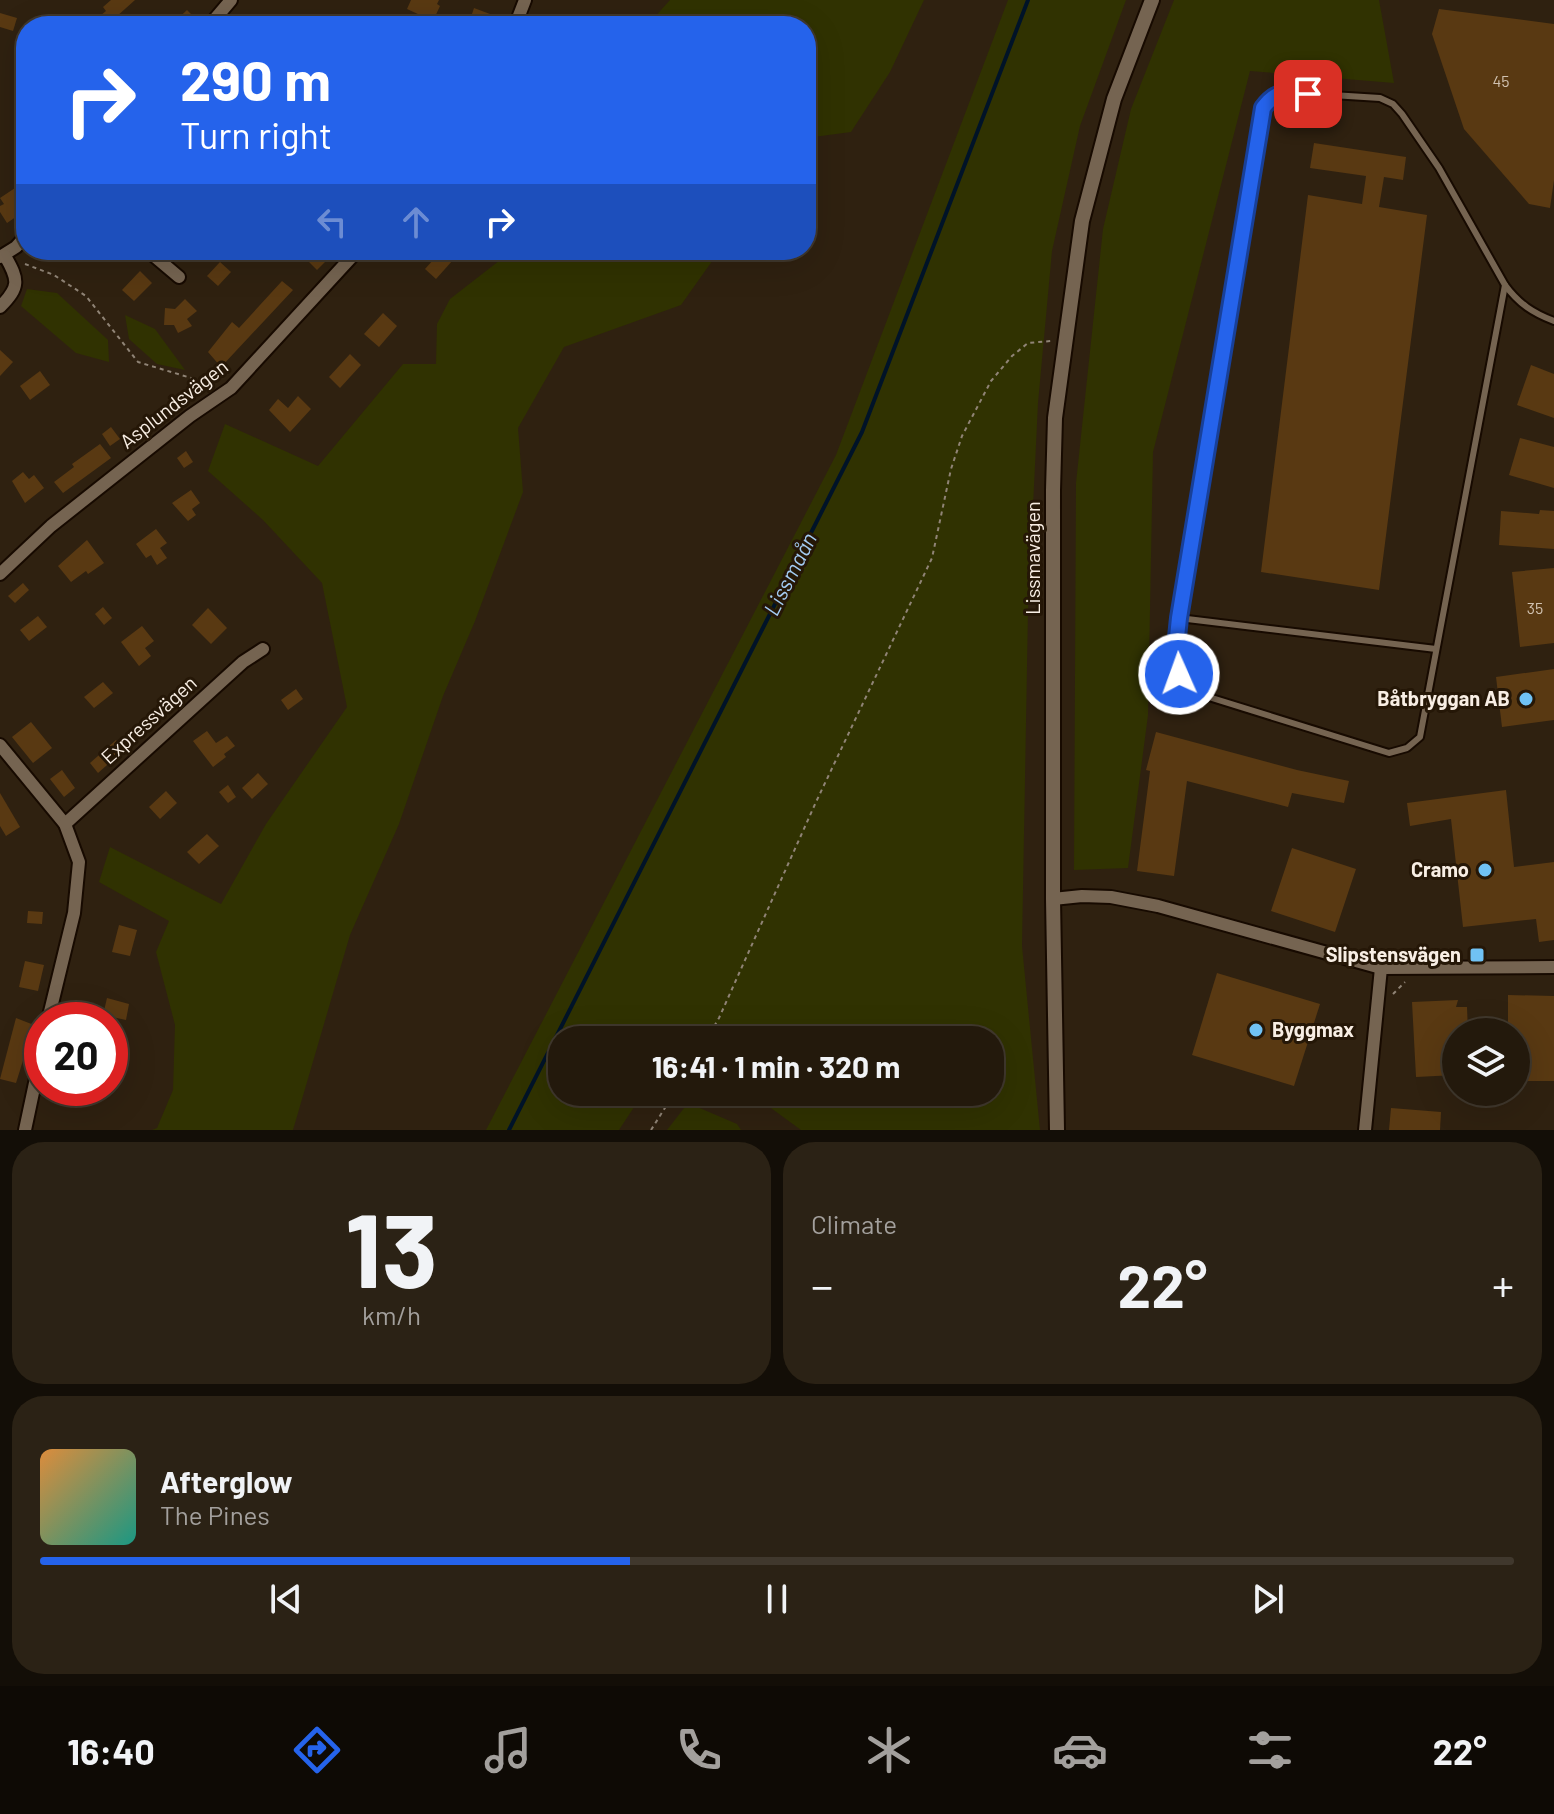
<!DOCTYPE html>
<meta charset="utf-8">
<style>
body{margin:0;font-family:Barlow,sans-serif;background:#2b2215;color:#f1f3f6;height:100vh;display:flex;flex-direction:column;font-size:30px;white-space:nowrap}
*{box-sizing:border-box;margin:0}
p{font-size:26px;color:#a3a09d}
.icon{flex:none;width:44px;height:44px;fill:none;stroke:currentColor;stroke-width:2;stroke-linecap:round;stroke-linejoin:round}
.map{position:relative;height:1130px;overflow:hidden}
.drawer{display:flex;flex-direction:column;gap:12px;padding:12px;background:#130e07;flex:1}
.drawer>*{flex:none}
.banner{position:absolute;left:16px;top:16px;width:800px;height:244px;border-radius:32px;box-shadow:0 8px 32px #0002,0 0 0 2px #40382d;background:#2563eb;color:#fff;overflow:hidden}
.buttons{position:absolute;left:1442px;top:1018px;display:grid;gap:16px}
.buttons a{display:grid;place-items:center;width:88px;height:88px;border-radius:50%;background:#23190c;box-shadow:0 8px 32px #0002,0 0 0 2px #40382d;font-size:40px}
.speed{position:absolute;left:24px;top:1002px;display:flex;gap:16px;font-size:40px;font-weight:700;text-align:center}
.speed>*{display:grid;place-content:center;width:104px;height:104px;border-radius:50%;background:#23190c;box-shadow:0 8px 32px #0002,0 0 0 2px #40382d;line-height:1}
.speed .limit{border:12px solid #d22;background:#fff;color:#111}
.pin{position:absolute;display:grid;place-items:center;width:68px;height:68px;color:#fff;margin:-34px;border-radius:16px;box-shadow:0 4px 12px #0006}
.me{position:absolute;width:88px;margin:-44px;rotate:358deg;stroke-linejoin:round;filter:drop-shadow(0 0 6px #0008)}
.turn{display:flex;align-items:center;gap:28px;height:168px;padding:0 32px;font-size:36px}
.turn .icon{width:104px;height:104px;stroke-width:2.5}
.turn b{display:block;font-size:56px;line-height:68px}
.lanes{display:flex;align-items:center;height:76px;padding:0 32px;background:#0003;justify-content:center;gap:40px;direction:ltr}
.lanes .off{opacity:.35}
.big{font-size:60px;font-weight:700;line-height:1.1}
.drawer .tile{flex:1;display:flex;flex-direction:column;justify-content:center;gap:12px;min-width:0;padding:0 28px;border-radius:32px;background:#2b2215}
.drawer .dial{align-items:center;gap:0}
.dial b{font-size:104px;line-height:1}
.song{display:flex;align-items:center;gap:24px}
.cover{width:96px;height:96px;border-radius:12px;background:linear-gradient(135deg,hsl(30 70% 55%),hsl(170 70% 35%))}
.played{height:8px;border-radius:4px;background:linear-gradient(90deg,#2563eb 40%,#40382d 40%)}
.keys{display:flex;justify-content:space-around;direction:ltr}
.heat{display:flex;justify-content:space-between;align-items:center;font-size:44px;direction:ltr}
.drawer .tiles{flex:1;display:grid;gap:12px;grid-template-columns:1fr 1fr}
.tile:last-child{grid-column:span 2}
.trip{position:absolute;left:548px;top:1026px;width:456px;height:80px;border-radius:32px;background:#23190c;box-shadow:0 8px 32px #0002,0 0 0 2px #40382d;font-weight:700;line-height:80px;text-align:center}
.tab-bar{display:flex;height:128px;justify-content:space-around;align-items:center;background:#0e0a05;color:#a3a09d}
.tab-bar .icon{width:56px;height:56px}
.tab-bar .active{color:#2563eb}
.tab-bar b{font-size:36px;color:#f1f3f6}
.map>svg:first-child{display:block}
.green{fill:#303201}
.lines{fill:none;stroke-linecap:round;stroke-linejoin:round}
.stream{stroke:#001328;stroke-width:4}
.building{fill:#593912}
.service-casing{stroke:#170a00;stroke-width:10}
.minor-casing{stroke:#170a00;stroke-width:16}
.tertiary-casing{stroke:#170a00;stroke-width:18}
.path{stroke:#908476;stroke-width:2;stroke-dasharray:4 4;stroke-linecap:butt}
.service{stroke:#756451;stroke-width:6}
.minor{stroke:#756451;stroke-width:12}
.tertiary{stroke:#756451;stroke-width:14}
.route-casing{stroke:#184099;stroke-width:20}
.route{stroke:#2563eb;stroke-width:14}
.poi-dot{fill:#70c2f4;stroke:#251707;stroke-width:3}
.labels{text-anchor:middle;stroke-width:6;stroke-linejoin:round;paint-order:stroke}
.number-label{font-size:16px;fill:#d0c1b0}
.street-label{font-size:20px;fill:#f8eee4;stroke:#251707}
.poi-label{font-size:20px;font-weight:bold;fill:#f8eee4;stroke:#251707;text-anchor:end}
.water-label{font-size:22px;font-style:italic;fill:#a3cbf2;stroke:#251707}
</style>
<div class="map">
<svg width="1554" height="1130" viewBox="0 0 1554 1130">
<rect width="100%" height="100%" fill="#2f2110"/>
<g class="green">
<path d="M670,0H924L890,72L851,132L806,138V26H659L652,20Z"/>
<path d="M1008,0H1126L1080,126L1052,251L1038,403L1028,610L1022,946L1040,1130H801L749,1092H990V1040H562V1092H644L619,1130H486L836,455Z"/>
<path d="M1174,0H1379L1394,83L1250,71L1153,452L1148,715L1128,868L1074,870L1076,483L1103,229L1131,109Z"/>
<path d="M513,250H720L681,305L564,347L518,428L523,492L475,621L443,696L399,824L350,935L293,1130H152L157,1128L173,1090L175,1025L156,952L169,921L99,882L110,847L221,904L266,824L347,707L322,583L263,520L208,471L225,424L318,466L403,364H436L437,324L450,299Z"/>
<path d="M27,289L57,293L108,340L109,362L76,353L21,306Z"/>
<path d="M125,315L155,329L185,370L157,364L129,339Z"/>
<path d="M688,1103L737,1124L741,1130H667Z"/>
</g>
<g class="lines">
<path class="stream" d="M509,1130L862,432L1028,0"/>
</g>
<g class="building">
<path d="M111,0H135L116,17L124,26H109L100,16L106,11L103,7Z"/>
<path d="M411,0H439L437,4L440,6L433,21L407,9Z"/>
<path d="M474,8L490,14L486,26H468Z"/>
<path d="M1439,9L1554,24V180L1550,208L1529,204L1464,129L1432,34Z"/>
<path d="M187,10L194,17L185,26H170Z"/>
<path d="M0,13L17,18L13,31L0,27Z"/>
<path d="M1314,143L1406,157L1403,180L1384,177L1379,207L1427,215L1379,590L1261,572L1308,195L1362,204L1366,176L1310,168Z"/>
<path d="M26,180V210L7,223L0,212V206L4,204L0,198L15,188L16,190Z"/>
<path d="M313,250H337L317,270L305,258Z"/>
<path d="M442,250L453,260L436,279L425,269Z"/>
<path d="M220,262L231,272L218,286L207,276Z"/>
<path d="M140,271L152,283L134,301L122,290Z"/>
<path d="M282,281L293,290L221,367L208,352L232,322L239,328Z"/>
<path d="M185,299L197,311L187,319L192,326L178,333L174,325H164L165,308L175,309Z"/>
<path d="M383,313L397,326L379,347L364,334Z"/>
<path d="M0,350L13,362L0,376Z"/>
<path d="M350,354L361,365L340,388L329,377Z"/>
<path d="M1531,365L1554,374V418L1517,405Z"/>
<path d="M40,371L50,385L30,400L20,386Z"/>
<path d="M298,396L311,409L290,432L269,410L278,399L288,408Z"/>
<path d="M111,427L120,439L110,446L102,434Z"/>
<path d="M1520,438L1554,447V488L1509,475Z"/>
<path d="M100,444L111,458L63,493L54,482L74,467L72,464Z"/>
<path d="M186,451L193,462L184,468L177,458Z"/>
<path d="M23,472L29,479L34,475L44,488L25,503L12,481Z"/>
<path d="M191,490L200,503L192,509L196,515L188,521L172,503Z"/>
<path d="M1540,510L1554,511V549L1499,545L1501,511L1539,514Z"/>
<path d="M156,529L167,543L160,548L167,558L157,565L151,555L146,558L136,544Z"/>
<path d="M87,540L104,563L88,574L86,571L71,582L58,566Z"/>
<path d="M1554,568V643L1520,647L1512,572Z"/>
<path d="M23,583L29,590L15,603L8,596Z"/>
<path d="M103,607L112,618L104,625L95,614Z"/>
<path d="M208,608L227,628L211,644L192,625Z"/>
<path d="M38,616L47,627L29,641L20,630Z"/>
<path d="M142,626L154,641L145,648L151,656L139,666L121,642Z"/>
<path d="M1554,669V720L1502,727L1496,677Z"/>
<path d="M103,682L113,693L94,708L84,697Z"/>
<path d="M296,689L303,699L288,710L281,700Z"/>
<path d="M31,722L52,748L33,763L12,737Z"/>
<path d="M207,731L216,743L227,736L235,746L224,754L226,757L213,767L193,741Z"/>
<path d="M1156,732L1297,770L1349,781L1344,803L1292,793L1288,807L1187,781L1174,876L1137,871L1150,771L1146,770Z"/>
<path d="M116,740L124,750L98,773L90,763Z"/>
<path d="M62,770L75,788L64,797L50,779Z"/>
<path d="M258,773L268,784L252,799L242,788Z"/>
<path d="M228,785L236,797L228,803L219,792Z"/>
<path d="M1506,790L1514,867L1554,862V940L1539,942L1536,919L1463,927L1451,819L1410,826L1407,803Z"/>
<path d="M166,791L177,803L160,819L149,807Z"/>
<path d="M0,793L20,827L6,836L0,826Z"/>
<path d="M207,834L219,846L199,864L187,852Z"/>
<path d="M1292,848L1356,869L1335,932L1271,911Z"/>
<path d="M28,911L43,912L42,924L27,923Z"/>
<path d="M119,925L137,930L130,956L112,952Z"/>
<path d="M25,961L44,965L38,991L19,987Z"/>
<path d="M1217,973L1320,1004L1294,1086L1192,1055Z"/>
<path d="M1508,995L1554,996V1081H1516V1032H1508Z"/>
<path d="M107,998L129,1004L126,1020L103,1015Z"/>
<path d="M1458,1000L1456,1007H1467L1468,1032H1456V1075L1416,1077L1412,1002Z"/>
<path d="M16,1018L34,1025L16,1083L0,1079Z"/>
<path d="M65,1088H96L93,1099L65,1093Z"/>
<path d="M1391,1108L1441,1112L1440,1130H1389Z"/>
</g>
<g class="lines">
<defs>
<g id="service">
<path d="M1179,618C1176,649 1168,677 1199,694L1389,753L1407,748L1420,737L1505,285"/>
<path d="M1436,649L1179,618L1263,108L1272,96L1284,92L1380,98L1393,104L1402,114L1439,168L1505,285C1519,304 1533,313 1554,321"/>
</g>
<g id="minor">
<path d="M209,26L231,0"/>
<path d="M515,26L525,0"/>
<path d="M147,250L179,277"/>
<path d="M0,257L16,247L26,236"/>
<path d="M0,307C20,287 19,280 5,256"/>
<path d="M0,574L51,526L190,416L231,388L358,250"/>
<path d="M0,745L65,824L79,862L74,913L48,1020"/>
<path d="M65,824L243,662L263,649"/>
<path d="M1053,899L1082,896L1111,897L1158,906L1381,968L1554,967"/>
<path d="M25,1130L42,1050"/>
<path d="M1365,1130L1381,968"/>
</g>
<path id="tertiary" d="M1057,1130L1053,899V490L1055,418L1082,221L1114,99L1152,0"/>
</defs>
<use href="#service" class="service-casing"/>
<use href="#minor" class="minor-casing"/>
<use href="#tertiary" class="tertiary-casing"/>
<g class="path">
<path d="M25,264L54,275L86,296L138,362L211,384"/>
<path d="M1393,994L1405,982"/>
<path d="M706,1040L719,1018L816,802L932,558L951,469L962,436L991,381L1012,356L1028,343L1051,341"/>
<path d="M651,1130L675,1092"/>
</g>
<use href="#service" class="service"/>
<use href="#minor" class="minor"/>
<use href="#tertiary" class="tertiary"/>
</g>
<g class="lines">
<defs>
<path id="route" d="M1179,674L1175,656L1179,618L1263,108C1277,89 1286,93 1308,94"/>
</defs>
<use href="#route" class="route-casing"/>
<use href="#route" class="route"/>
</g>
<g class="poi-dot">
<circle cx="1526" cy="699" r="8"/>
<circle cx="1485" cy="870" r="8"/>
<rect x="1469" y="947" width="16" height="16" rx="4"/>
<circle cx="1256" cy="1030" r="8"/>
</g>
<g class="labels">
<g class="number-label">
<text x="1501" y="87">45</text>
<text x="1535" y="614">35</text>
</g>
<g class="street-label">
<text transform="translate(174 404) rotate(-38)" y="7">Asplundsvägen</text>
<text transform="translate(1033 558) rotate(-90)" y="7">Lissmavägen</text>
<text transform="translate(149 720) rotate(-42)" y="7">Expressvägen</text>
</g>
<g class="poi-label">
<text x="1510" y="706">Båtbryggan AB</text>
<text x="1469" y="877">Cramo</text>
<text x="1461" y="962">Slipstensvägen</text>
<text x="1272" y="1037" text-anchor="start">Byggmax</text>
</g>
<g class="water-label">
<text transform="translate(790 574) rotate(-63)" y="8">Lissmaån</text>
</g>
</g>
</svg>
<div class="buttons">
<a><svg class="icon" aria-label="layers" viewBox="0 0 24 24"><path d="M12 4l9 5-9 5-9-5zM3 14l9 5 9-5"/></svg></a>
</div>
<div class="speed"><div class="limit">20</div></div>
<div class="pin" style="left:1308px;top:94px;background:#d93025"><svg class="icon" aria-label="arrive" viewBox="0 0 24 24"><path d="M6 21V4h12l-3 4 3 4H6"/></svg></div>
<svg class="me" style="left:1179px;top:674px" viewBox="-20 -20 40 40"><circle r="17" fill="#2563eb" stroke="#fff" stroke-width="3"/><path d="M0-11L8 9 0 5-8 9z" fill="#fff"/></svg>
<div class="trip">16:41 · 1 min · 320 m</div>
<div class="banner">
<div class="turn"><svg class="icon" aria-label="right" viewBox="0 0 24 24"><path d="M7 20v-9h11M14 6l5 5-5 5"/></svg><div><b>290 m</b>Turn right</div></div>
<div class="lanes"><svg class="icon off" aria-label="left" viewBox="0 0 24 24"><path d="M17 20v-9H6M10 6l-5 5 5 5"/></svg><svg class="icon off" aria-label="ahead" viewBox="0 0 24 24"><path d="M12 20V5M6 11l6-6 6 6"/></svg><svg class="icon" aria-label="right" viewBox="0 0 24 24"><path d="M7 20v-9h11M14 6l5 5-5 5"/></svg></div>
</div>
</div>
<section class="drawer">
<div class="tiles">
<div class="tile dial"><b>13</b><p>km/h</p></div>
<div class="tile"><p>Climate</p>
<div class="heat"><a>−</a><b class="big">22°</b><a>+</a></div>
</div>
<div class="tile">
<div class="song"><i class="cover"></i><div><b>Afterglow</b><p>The Pines</p></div></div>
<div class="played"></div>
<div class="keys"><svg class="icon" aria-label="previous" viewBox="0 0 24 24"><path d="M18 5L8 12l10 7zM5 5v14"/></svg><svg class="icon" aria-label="pause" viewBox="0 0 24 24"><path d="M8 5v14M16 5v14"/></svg><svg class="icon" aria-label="next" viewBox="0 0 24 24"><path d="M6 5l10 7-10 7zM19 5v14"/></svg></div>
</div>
</div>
</section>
<nav class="tab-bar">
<b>16:40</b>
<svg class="icon active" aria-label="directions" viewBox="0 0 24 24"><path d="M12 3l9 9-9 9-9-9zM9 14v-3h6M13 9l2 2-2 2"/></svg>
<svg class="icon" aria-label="music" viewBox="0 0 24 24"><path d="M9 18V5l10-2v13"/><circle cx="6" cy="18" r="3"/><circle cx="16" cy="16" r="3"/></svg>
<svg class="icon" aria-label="phone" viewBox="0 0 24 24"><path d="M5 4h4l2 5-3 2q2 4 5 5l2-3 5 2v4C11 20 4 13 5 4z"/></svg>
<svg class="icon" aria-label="climate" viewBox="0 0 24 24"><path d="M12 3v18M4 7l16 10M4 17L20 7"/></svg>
<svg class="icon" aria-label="car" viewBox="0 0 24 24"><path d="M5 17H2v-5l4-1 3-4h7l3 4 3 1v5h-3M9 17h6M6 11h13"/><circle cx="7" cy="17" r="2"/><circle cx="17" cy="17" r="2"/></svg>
<svg class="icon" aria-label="filters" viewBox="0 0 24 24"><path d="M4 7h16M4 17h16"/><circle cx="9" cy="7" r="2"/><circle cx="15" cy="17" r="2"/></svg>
<b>22°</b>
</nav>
